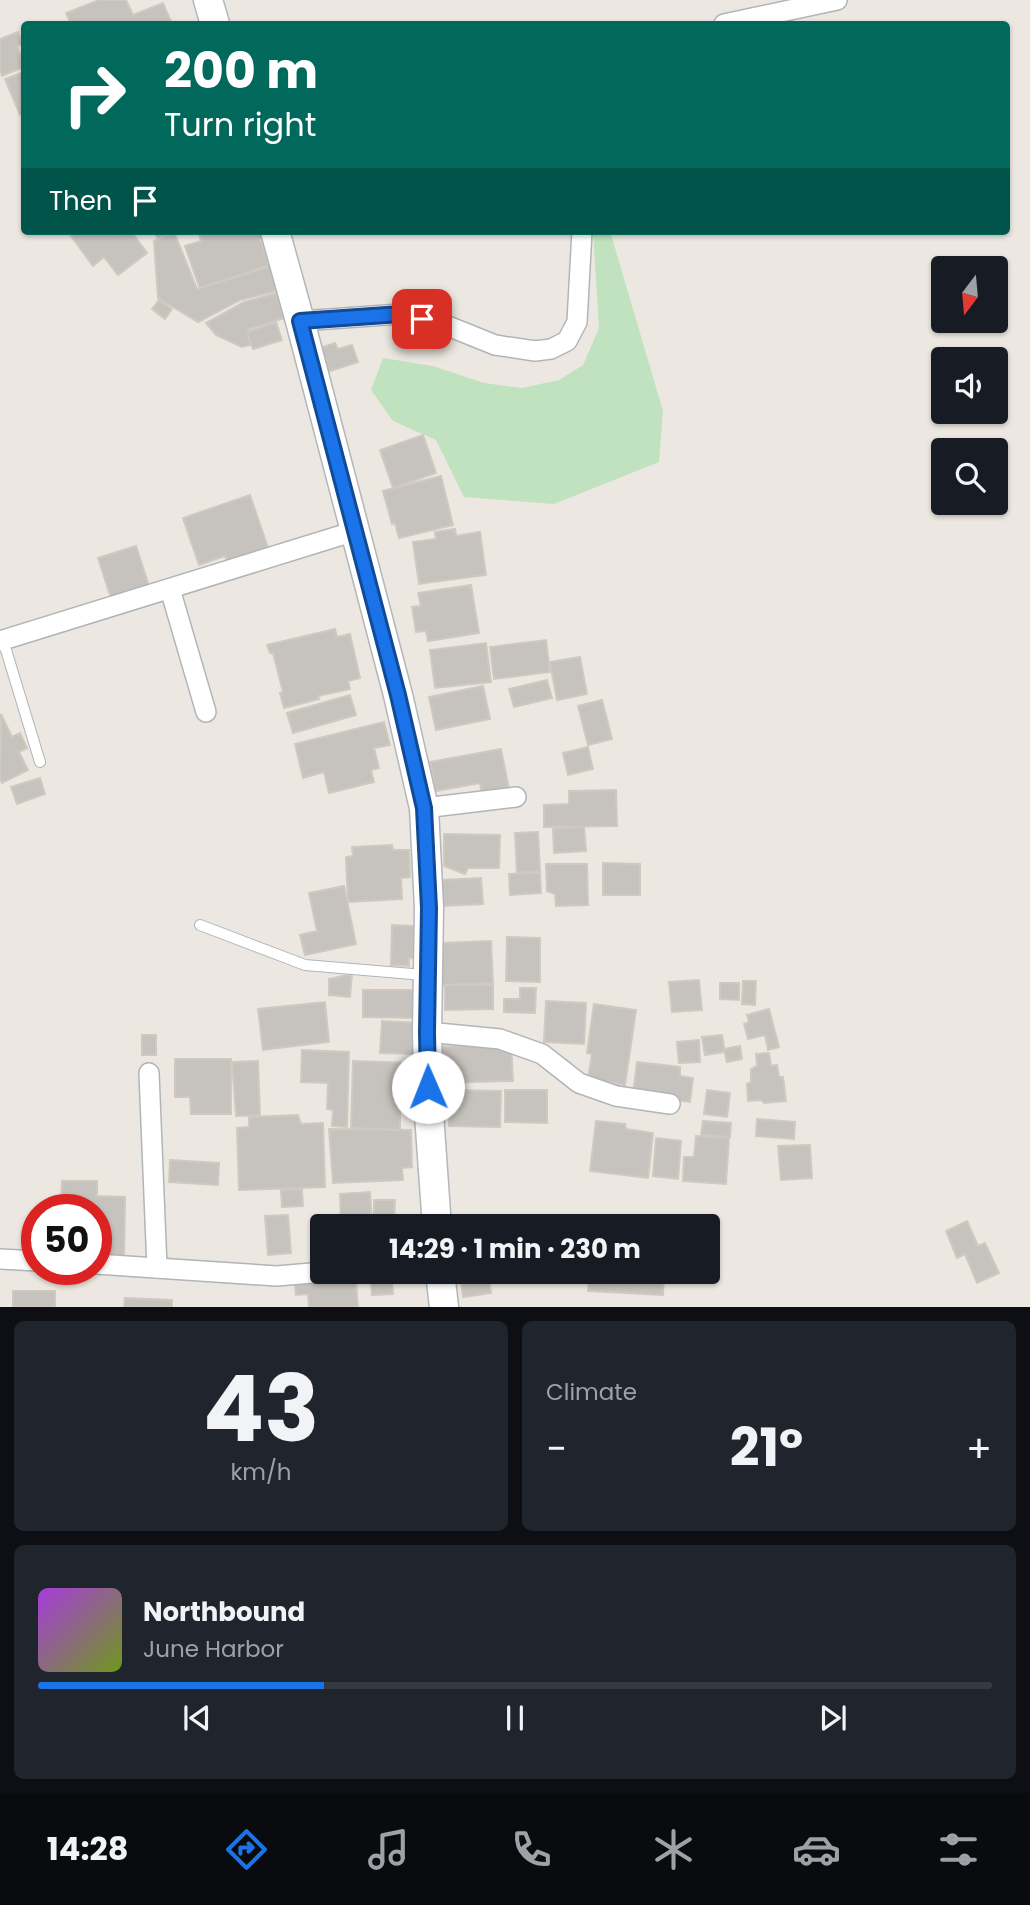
<!DOCTYPE html>
<meta charset="utf-8">
<style>
body{margin:0;font-family:Poppins,sans-serif;background:#20242c;color:#f1f3f6;height:100vh;display:flex;flex-direction:column;font-size:26px;white-space:nowrap}
*{box-sizing:border-box;margin:0}
p{font-size:23px;color:#9ea1a6}
.icon{flex:none;width:38px;height:38px;fill:none;stroke:currentColor;stroke-width:2;stroke-linecap:round;stroke-linejoin:round}
.map{position:relative;height:1307px;overflow:hidden}
.drawer{display:flex;flex-direction:column;gap:14px;padding:14px;background:#0d0f14;flex:1}
.drawer>*{flex:none}
.hud{position:absolute;left:21px;top:21px;width:989px;height:214px;border-radius:7px;box-shadow:0 2px 5px #0004;background:#00695c;color:#fff;overflow:hidden}
.needle{width:46px;rotate:196deg}
.fabs{position:absolute;left:931px;top:256px;display:grid;gap:14px}
.fabs a{display:grid;place-items:center;width:77px;height:77px;border-radius:7px;background:#171b24;box-shadow:0 2px 5px #0004;font-size:35px}
.speed{position:absolute;left:21px;top:1194px;display:flex;gap:14px;font-size:35px;font-weight:700;text-align:center}
.speed>*{display:grid;place-content:center;width:91px;height:91px;border-radius:50%;background:#171b24;box-shadow:0 2px 5px #0004;line-height:1}
.speed .limit{border:10px solid #d22;background:#fff;color:#111}
.pin{position:absolute;display:grid;place-items:center;width:60px;height:60px;color:#fff;margin:-30px;border-radius:14px;box-shadow:0 4px 10px #0006}
.me{position:absolute;width:77px;margin:-38px;rotate:359deg;stroke-linejoin:round;filter:drop-shadow(0 0 5px #0008)}
.turn{display:flex;align-items:center;gap:24px;height:147px;padding:0 28px;font-size:32px}
.turn .icon{width:91px;height:91px;stroke-width:2.5}
.turn b{display:block;font-size:49px;line-height:60px}
.then{display:flex;align-items:center;height:66px;padding:0 28px;background:#0003;gap:14px;font-size:26px}
.big{font-size:52px;font-weight:700;line-height:1.1}
.drawer .widget{flex:1;display:flex;flex-direction:column;justify-content:center;gap:10px;min-width:0;padding:0 24px;border-radius:10px;background:#20242c}
.drawer .dial{align-items:center;gap:0}
.dial b{font-size:91px;line-height:1}
.song{display:flex;align-items:center;gap:21px}
.cover{width:84px;height:84px;border-radius:10px;background:linear-gradient(135deg,hsl(280 70% 55%),hsl(80 70% 35%))}
.played{height:7px;border-radius:4px;background:linear-gradient(90deg,#1a73e8 30%,#363941 30%)}
.keys{display:flex;justify-content:space-around;direction:ltr}
.heat{display:flex;justify-content:space-between;align-items:center;font-size:38px;direction:ltr}
.drawer .tiles{flex:1;display:grid;gap:14px;grid-template-columns:1fr 1fr}
.widget:last-child{grid-column:span 2}
.trip{position:absolute;left:310px;top:1214px;width:410px;height:70px;border-radius:7px;background:#171b24;box-shadow:0 2px 5px #0004;font-weight:700;line-height:70px;text-align:center}
.menu{display:flex;height:112px;justify-content:space-around;align-items:center;background:#090b0e;color:#9ea1a6}
.menu .icon{width:49px;height:49px}
.menu .active{color:#1a73e8}
.menu b{font-size:32px;color:#f1f3f6}
.map>svg:first-child{display:block}
.green{fill:#c1e2be}
.building{fill:#c6c3be;stroke:#d0c9c0;stroke-width:2}
.lines{fill:none;stroke-linecap:round;stroke-linejoin:round}
.lane-casing{stroke:#b1b4b8;stroke-width:12}
.street-casing{stroke:#b1b4b8;stroke-width:22}
.secondary-casing{stroke:#b3b6bb;stroke-width:31}
.lane{stroke:#fff;stroke-width:10}
.street{stroke:#fff;stroke-width:19}
.secondary{stroke:#fff;stroke-width:28}
.route-casing{stroke:#114b97;stroke-width:18}
.route{stroke:#1a73e8;stroke-width:12}
</style>
<div class="map">
<svg width="1030" height="1307" viewBox="0 0 1030 1307">
<rect width="100%" height="100%" fill="#ece8e1"/>
<path class="green" d="M593,231H610L663,411L659,462L554,504L464,497L436,440L393,421L371,390L383,358L433,366L484,383L522,388L559,380L583,365L599,328Z"/>
<g class="building">
<path d="M99,0H126L133,15L163,3L172,24H71L66,13Z"/>
<path d="M18,32L22,44L17,46L24,67L2,76L0,69V39Z"/>
<path d="M24,72V113L20,115L5,79Z"/>
<path d="M78,231H110L114,236L121,231H131L147,253L118,275L104,257L93,266L71,236Z"/>
<path d="M154,231H174L158,239Z"/>
<path d="M207,231H261L264,238L260,239L269,265L200,289L185,246L201,241L199,233Z"/>
<path d="M174,232L197,289L271,266L276,291L240,300L198,322L158,298L154,241Z"/>
<path d="M277,293L284,318L249,329L250,345L242,347L216,335L206,323L244,302Z"/>
<path d="M159,300L172,309L165,319L152,309Z"/>
<path d="M276,322L282,340L253,349L247,332Z"/>
<path d="M335,343L338,349L352,345L358,362L327,372L320,348Z"/>
<path d="M423,435L436,473L393,488L380,450Z"/>
<path d="M441,476L453,525L399,538L395,523L392,524L383,491Z"/>
<path d="M250,495L268,548L227,562L225,556L199,565L183,518Z"/>
<path d="M455,529L456,536L480,532L486,575L419,584L413,542L436,539L435,532Z"/>
<path d="M136,546L149,586L111,598L98,558Z"/>
<path d="M471,585L479,633L428,641L426,631L416,632L412,607L421,606L418,593Z"/>
<path d="M335,629L337,637L350,634L360,678L348,681L350,689L318,696L319,699L284,708L280,693L283,692L273,653H270L267,645Z"/>
<path d="M546,640L550,672L494,679L490,647Z"/>
<path d="M486,643L491,682L435,688L430,650Z"/>
<path d="M580,657L587,694L557,700L550,662Z"/>
<path d="M547,680L552,698L514,707L509,689Z"/>
<path d="M483,686L490,719L436,730L429,697Z"/>
<path d="M350,695L356,715L293,733L287,713Z"/>
<path d="M602,700L612,739L588,745L578,706Z"/>
<path d="M1,714L12,737L20,733L27,748L19,752L28,770L2,783L0,779Z"/>
<path d="M384,722L390,745L374,748L379,768L371,770L374,782L329,793L324,772L303,778L295,744Z"/>
<path d="M588,747L593,769L568,775L563,753Z"/>
<path d="M501,749L509,789L482,794L480,783L436,791L430,762Z"/>
<path d="M40,778L45,794L17,804L11,787Z"/>
<path d="M616,790L617,826L544,827V805L569,804V791Z"/>
<path d="M584,827L586,851L554,853L553,829Z"/>
<path d="M538,832L540,871L517,873L515,833Z"/>
<path d="M444,834L500,835L499,868H468L465,874L444,866Z"/>
<path d="M392,845L393,850H409L410,877L401,878L402,899L348,902L346,857L353,856L352,847Z"/>
<path d="M603,863L640,864V895H603Z"/>
<path d="M546,864H587L588,905L556,906L555,894L547,891Z"/>
<path d="M540,873L541,893L510,895L509,874Z"/>
<path d="M481,878L483,904L443,906L442,880Z"/>
<path d="M344,886L356,944L305,955L300,935L317,931L309,893Z"/>
<path d="M392,925L414,926V958H409V966L391,965Z"/>
<path d="M507,937L540,938V982L506,981Z"/>
<path d="M491,941L493,983L442,985L440,943Z"/>
<path d="M352,974L350,997L329,995V979Z"/>
<path d="M699,980L702,1010L672,1012L669,982Z"/>
<path d="M743,981H756L755,1005L742,1004Z"/>
<path d="M720,983H739V1000L720,999Z"/>
<path d="M445,985H493V1009L445,1010Z"/>
<path d="M520,988H536L535,1013L504,1012V999H520Z"/>
<path d="M363,990H416V1018L363,1017Z"/>
<path d="M546,1001L586,1003L584,1044L544,1042Z"/>
<path d="M325,1002L329,1042L263,1050L258,1009Z"/>
<path d="M594,1004L636,1010L625,1085L588,1079L592,1054L587,1053Z"/>
<path d="M769,1009L779,1047L768,1050L765,1035L748,1039L744,1024L749,1022L747,1015Z"/>
<path d="M382,1021L420,1023L419,1054L380,1053Z"/>
<rect x="142" y="1035" width="14" height="20"/>
<path d="M722,1035L725,1052L705,1055L702,1037Z"/>
<path d="M699,1040L700,1062L679,1063L677,1042Z"/>
<path d="M511,1045L513,1081L433,1083L432,1047Z"/>
<path d="M740,1046L742,1059L727,1062L724,1049Z"/>
<path d="M302,1050L349,1052L347,1127L332,1126L333,1110L327,1109L328,1083L301,1082Z"/>
<path d="M769,1053L771,1066L777,1065L779,1077H783L786,1101L764,1103L762,1100L748,1101L747,1084L751,1082V1069L757,1066L756,1054Z"/>
<path d="M175,1059H231V1114H191L190,1097H175Z"/>
<path d="M258,1061L260,1115L236,1116L232,1062Z"/>
<path d="M353,1061L413,1063L412,1109L400,1108V1130L351,1128Z"/>
<path d="M637,1062L680,1067V1076L693,1078L690,1102L633,1095Z"/>
<path d="M450,1090L501,1091L500,1127L449,1126Z"/>
<path d="M505,1090H547V1123L505,1122Z"/>
<path d="M707,1090L730,1093L727,1117L704,1114Z"/>
<path d="M298,1115L301,1124L323,1123L325,1187L239,1190L237,1128L249,1127V1117Z"/>
<path d="M757,1119L795,1122L794,1139L756,1136Z"/>
<path d="M596,1121L625,1124L626,1129L653,1133L648,1178L590,1171Z"/>
<path d="M703,1121L731,1123L730,1137L701,1135Z"/>
<path d="M329,1129L411,1130L412,1167L402,1168L403,1180L333,1183Z"/>
<path d="M696,1136L729,1138L726,1184L683,1181L684,1157H694Z"/>
<path d="M656,1138L681,1141L678,1179L653,1176Z"/>
<path d="M810,1145L812,1178L781,1180L778,1146Z"/>
<path d="M170,1160L219,1163L218,1185L169,1182Z"/>
<path d="M62,1181H97V1196L125,1197L124,1265H109V1252L96,1251V1209H72V1205L61,1204Z"/>
<path d="M302,1189L303,1206L282,1207L281,1190Z"/>
<path d="M370,1192L372,1222L341,1224L340,1194Z"/>
<path d="M374,1200H395L394,1223L374,1222Z"/>
<path d="M288,1215L291,1253L268,1255L265,1216Z"/>
<path d="M967,1221L978,1246L985,1243L999,1273L977,1283L965,1254L957,1258L946,1231Z"/>
<path d="M373,1224L374,1227H322V1253H317L315,1227Z"/>
<path d="M344,1272H355L358,1307H309L308,1294L296,1295L294,1277Z"/>
<path d="M391,1272L393,1294L372,1295L370,1273Z"/>
<path d="M460,1272H488L491,1293L463,1297Z"/>
<path d="M589,1272H664L663,1295L588,1291Z"/>
<rect x="13" y="1291" width="42" height="16"/>
<path d="M125,1298L172,1300V1307H124Z"/>
</g>
<g class="lines">
<defs>
<g id="lane">
<path d="M3,640L40,762"/>
<path d="M200,925L305,965L424,975"/>
</g>
<g id="street">
<path d="M724,24L837,0"/>
<path d="M300,321L401,314L443,324L495,345L535,351L551,349L567,341L577,322L582,231"/>
<path d="M170,589L206,712"/>
<path d="M0,641L355,531"/>
<path d="M424,808L516,797"/>
<path d="M427,1032L500,1039L542,1054L579,1083L616,1096L670,1104"/>
<path d="M149,1073L157,1268"/>
<path d="M0,1259L37,1261"/>
<path d="M96,1264L277,1276L323,1272"/>
</g>
<g id="secondary">
<path d="M208,0L215,24"/>
<path d="M275,231L300,321L398,695L424,808L429,908L427,1032L429,1114L437,1227"/>
<path d="M440,1272L444,1307"/>
</g>
</defs>
<use href="#lane" class="lane-casing"/>
<use href="#street" class="street-casing"/>
<use href="#secondary" class="secondary-casing"/>
<use href="#lane" class="lane"/>
<use href="#street" class="street"/>
<use href="#secondary" class="secondary"/>
</g>
<g class="lines">
<defs>
<path id="route" d="M422,319L401,314L300,321L398,695L424,808L429,908L427,1032L428,1087"/>
</defs>
<use href="#route" class="route-casing"/>
<use href="#route" class="route"/>
</g>
</svg>
<div class="fabs">
<a><svg class="needle" viewBox="-14 -14 28 28"><path d="M0-13l5 13h-10z" fill="#e53935"/><path d="M0 13l5-13h-10z" fill="#9ea1a6"/></svg></a>
<a><svg class="icon" aria-label="sound" viewBox="0 0 24 24"><path d="M4 9h4l5-4v14l-5-4H4zM17 9q2 3 0 6"/></svg></a>
<a><svg class="icon" aria-label="search" viewBox="0 0 24 24"><circle cx="10" cy="10" r="6"/><path d="M15 15l6 6"/></svg></a>
</div>
<div class="speed"><div class="limit">50</div></div>
<div class="pin" style="left:422px;top:319px;background:#d93025"><svg class="icon" aria-label="arrive" viewBox="0 0 24 24"><path d="M6 21V4h12l-3 4 3 4H6"/></svg></div>
<svg class="me" style="left:428px;top:1087px" viewBox="-20 -20 40 40"><circle r="19" fill="#fff"/><path d="M0-13L10 11 0 6-10 11z" fill="#1a73e8"/></svg>
<div class="trip">14:29 · 1 min · 230 m</div>
<div class="hud">
<div class="turn"><svg class="icon" aria-label="right" viewBox="0 0 24 24"><path d="M7 20v-9h11M14 6l5 5-5 5"/></svg><div><b>200 m</b>Turn right</div></div>
<div class="then">Then<svg class="icon" aria-label="arrive" viewBox="0 0 24 24"><path d="M6 21V4h12l-3 4 3 4H6"/></svg></div>
</div>
</div>
<section class="drawer">
<div class="tiles">
<div class="widget dial"><b>43</b><p>km/h</p></div>
<div class="widget"><p>Climate</p>
<div class="heat"><a>−</a><b class="big">21°</b><a>+</a></div>
</div>
<div class="widget">
<div class="song"><i class="cover"></i><div><b>Northbound</b><p>June Harbor</p></div></div>
<div class="played"></div>
<div class="keys"><svg class="icon" aria-label="previous" viewBox="0 0 24 24"><path d="M18 5L8 12l10 7zM5 5v14"/></svg><svg class="icon" aria-label="pause" viewBox="0 0 24 24"><path d="M8 5v14M16 5v14"/></svg><svg class="icon" aria-label="next" viewBox="0 0 24 24"><path d="M6 5l10 7-10 7zM19 5v14"/></svg></div>
</div>
</div>
</section>
<nav class="menu">
<b>14:28</b>
<svg class="icon active" aria-label="directions" viewBox="0 0 24 24"><path d="M12 3l9 9-9 9-9-9zM9 14v-3h6M13 9l2 2-2 2"/></svg>
<svg class="icon" aria-label="music" viewBox="0 0 24 24"><path d="M9 18V5l10-2v13"/><circle cx="6" cy="18" r="3"/><circle cx="16" cy="16" r="3"/></svg>
<svg class="icon" aria-label="phone" viewBox="0 0 24 24"><path d="M5 4h4l2 5-3 2q2 4 5 5l2-3 5 2v4C11 20 4 13 5 4z"/></svg>
<svg class="icon" aria-label="climate" viewBox="0 0 24 24"><path d="M12 3v18M4 7l16 10M4 17L20 7"/></svg>
<svg class="icon" aria-label="car" viewBox="0 0 24 24"><path d="M5 17H2v-5l4-1 3-4h7l3 4 3 1v5h-3M9 17h6M6 11h13"/><circle cx="7" cy="17" r="2"/><circle cx="17" cy="17" r="2"/></svg>
<svg class="icon" aria-label="filters" viewBox="0 0 24 24"><path d="M4 7h16M4 17h16"/><circle cx="9" cy="7" r="2"/><circle cx="15" cy="17" r="2"/></svg>
</nav>
